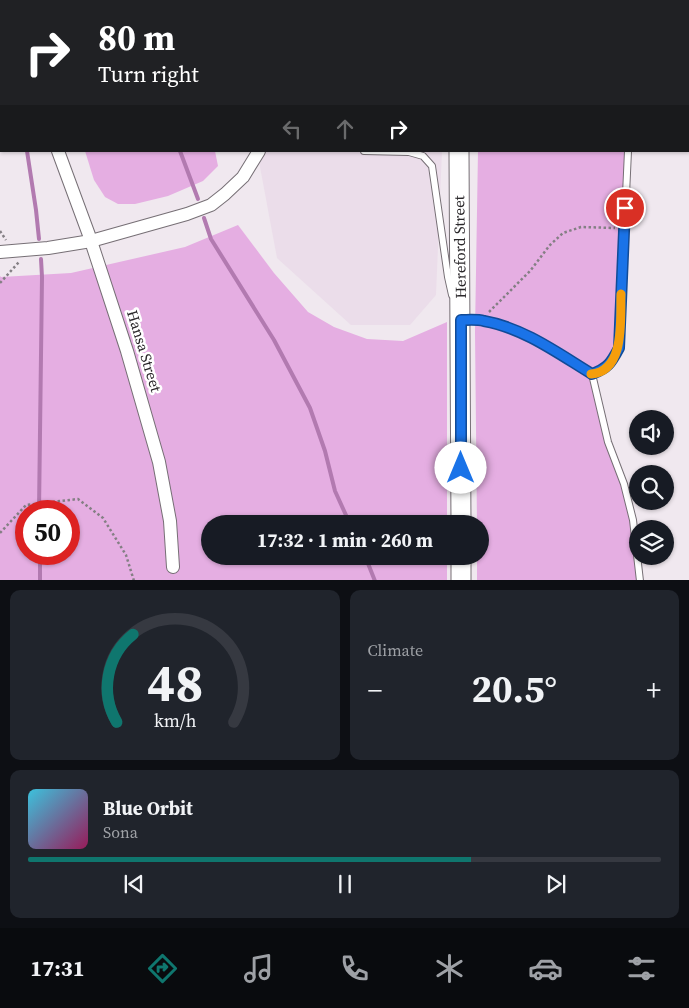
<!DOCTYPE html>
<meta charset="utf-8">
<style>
body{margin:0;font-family:"Source Serif 4",serif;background:#20242c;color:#f1f3f6;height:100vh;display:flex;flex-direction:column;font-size:19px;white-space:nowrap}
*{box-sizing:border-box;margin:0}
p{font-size:16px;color:#9ea1a6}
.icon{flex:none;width:28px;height:28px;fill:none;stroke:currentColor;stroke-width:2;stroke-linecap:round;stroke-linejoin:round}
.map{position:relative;height:580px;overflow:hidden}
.panel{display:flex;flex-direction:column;gap:10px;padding:10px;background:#0d0f14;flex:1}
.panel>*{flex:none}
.hud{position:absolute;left:0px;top:0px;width:690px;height:152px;box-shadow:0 1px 4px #0004;background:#202124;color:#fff;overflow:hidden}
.tools{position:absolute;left:629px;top:410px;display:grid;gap:10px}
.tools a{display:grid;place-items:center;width:45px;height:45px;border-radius:50%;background:#171b24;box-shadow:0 1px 4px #0004;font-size:25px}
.speed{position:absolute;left:15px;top:500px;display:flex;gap:10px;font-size:25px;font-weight:700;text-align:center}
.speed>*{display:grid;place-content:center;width:65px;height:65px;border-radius:50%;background:#171b24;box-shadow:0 1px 4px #0004;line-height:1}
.speed .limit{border:8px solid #d22;background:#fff;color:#111}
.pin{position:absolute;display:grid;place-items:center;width:42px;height:42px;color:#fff;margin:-21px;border:2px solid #fff;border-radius:50%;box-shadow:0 1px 5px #0007}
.me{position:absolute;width:55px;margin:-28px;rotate:0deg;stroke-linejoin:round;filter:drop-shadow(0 0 4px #0008)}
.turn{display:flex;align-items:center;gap:18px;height:105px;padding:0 15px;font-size:22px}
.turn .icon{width:65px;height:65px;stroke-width:2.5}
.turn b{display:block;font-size:35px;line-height:42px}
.lanes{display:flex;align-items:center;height:48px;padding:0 15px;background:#0003;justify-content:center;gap:25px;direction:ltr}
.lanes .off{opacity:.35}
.big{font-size:38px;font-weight:700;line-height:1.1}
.panel .widget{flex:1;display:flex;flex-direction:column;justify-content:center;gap:8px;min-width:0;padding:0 18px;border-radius:10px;background:#20242c}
.panel .dial{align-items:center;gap:0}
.dial svg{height:130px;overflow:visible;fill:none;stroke:#363941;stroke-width:7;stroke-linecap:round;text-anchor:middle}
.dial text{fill:#f1f3f6;stroke:none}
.song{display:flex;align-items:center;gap:15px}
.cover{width:60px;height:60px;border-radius:8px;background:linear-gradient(135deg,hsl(190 70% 55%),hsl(330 70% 35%))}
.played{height:5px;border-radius:2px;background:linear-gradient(90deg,#0f766e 70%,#363941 70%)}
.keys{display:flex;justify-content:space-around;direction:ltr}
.heat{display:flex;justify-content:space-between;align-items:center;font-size:28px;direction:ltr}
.panel .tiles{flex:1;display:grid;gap:10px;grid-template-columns:1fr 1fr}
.widget:last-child{grid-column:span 2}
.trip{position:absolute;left:201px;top:515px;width:288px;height:50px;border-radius:25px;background:#171b24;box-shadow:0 1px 4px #0004;font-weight:700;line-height:50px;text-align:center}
.menu{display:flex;height:80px;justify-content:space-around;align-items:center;background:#090b0e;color:#9ea1a6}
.menu .icon{width:35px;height:35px}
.menu .selected{color:#0f766e}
.menu b{font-size:22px;color:#f1f3f6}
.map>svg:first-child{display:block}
.built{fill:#ebddea}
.green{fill:#e5aee2;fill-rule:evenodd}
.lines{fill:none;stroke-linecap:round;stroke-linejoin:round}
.stream{stroke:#b27ab0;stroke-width:4}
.lane-casing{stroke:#766f75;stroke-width:8}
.street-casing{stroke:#766f75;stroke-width:14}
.secondary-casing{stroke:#766f75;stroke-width:21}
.path{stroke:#847f84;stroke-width:2.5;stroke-dasharray:2.5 2.5;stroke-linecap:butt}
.lane{stroke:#fff;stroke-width:6}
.street{stroke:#fff;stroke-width:12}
.secondary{stroke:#fff;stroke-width:19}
.route-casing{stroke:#114b97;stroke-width:12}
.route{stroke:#1a73e8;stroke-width:9}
.slow{stroke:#f59e0b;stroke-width:9}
.labels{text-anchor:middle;stroke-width:5;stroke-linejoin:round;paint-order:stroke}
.street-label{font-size:15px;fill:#2a272a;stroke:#fff}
</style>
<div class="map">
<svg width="689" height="581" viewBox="0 0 689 581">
<rect width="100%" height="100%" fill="#f0e8ef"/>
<g class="built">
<path d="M132,0H444V1H133Z"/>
<path d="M257,151H442L436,295L410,325H351L277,258Z"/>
</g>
<g class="green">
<path d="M34,0H132L133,1H34Z"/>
<path d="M480,0H634L480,1Z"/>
<path d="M85,151H215L218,166L203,181L168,196L135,204H118L105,197L94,180Z"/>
<path d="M478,151H628L619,348L611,363L592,375L608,442L624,484L640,580H477V556H480V524H477L475,332Z"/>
<path d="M238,225L274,273L308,312L334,327L367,339L403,341L447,322V524H210V556H447V580H0V276L1,277L71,273L185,247ZM26,511H69V554H26Z"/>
</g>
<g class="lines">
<g class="stream">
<path d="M87,0L88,1"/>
<path d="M62,1L63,0"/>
<path d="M27,151L36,210L39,239"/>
<path d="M180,151L198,199"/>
<path d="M204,218L211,239L274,340L310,408L325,451L335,491L350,524"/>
<path d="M39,511L42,277L41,259"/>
<path d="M40,554V581"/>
<path d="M365,556L375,581"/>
</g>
<defs>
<g id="lane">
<path d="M257,0L258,1"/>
<path d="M633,0V1"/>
<path d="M364,151L409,152L423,156L432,166L448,277L452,295"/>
<path d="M628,151L619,348C611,363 608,368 592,374L608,442L624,484L633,520L640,581"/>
<path d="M462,320C468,320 475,319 481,320C518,324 561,356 592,374"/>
</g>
<g id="street">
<path d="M0,4L1,7"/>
<path d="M58,151L89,235L127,351L159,462L170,521L173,567"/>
<path d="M0,252L48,248L91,241L187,214L211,205L225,194L243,177L259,151"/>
</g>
<g id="secondary">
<path d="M461,0V1"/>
<path d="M459,151L461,524"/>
<path d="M461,556V581"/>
</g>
</defs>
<use href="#lane" class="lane-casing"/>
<use href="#street" class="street-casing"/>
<use href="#secondary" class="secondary-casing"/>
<g class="path">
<path d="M0,231L6,240"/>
<path d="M0,283L19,262"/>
<path d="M489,312L530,271L550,245L563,233L581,227L615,228"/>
<path d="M0,533L26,505L78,499L103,518L126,555L134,581"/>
</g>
<use href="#lane" class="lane"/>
<use href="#street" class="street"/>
<use href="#secondary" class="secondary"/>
</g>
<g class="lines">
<defs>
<path id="route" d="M461,468V320C468,320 477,319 484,321C524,328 559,354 592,374C608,368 611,363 619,348L625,208"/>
</defs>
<use href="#route" class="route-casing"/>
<use href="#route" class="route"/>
<path class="slow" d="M591,374C626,371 620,318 621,294"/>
</g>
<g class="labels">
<g class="street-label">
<text transform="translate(460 247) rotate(-91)" y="5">Hereford Street</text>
<text transform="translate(144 351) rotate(73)" y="5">Hansa Street</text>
</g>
</g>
</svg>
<div class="tools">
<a><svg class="icon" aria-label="sound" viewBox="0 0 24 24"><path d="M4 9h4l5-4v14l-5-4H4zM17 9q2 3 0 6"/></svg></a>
<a><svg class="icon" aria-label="search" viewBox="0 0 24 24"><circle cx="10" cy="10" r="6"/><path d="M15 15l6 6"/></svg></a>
<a><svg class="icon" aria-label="layers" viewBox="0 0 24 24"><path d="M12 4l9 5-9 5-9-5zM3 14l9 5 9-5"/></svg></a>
</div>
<div class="speed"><div class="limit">50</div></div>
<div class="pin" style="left:625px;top:208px;background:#d93025"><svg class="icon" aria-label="arrive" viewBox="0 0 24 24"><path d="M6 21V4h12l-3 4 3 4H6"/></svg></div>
<svg class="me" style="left:461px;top:468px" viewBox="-20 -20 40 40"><circle r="19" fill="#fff"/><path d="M0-13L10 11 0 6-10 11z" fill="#1a73e8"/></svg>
<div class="trip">17:32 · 1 min · 260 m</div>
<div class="hud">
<div class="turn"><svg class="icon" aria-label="right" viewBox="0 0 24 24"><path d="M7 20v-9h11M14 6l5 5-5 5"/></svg><div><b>80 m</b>Turn right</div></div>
<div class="lanes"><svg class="icon off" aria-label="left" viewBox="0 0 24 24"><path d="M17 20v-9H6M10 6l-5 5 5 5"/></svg><svg class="icon off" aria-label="ahead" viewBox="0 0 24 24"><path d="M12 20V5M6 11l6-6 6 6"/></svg><svg class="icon" aria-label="right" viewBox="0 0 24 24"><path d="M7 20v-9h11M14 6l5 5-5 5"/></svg></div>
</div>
</div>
<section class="panel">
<div class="tiles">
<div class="widget dial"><svg viewBox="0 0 100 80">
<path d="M14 69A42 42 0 1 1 86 69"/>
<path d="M14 69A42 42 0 0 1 24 15" stroke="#0f766e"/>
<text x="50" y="56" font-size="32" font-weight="700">48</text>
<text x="50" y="72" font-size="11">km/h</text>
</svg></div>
<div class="widget"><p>Climate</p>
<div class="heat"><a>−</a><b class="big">20.5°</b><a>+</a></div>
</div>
<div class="widget">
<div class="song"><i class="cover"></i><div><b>Blue Orbit</b><p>Sona</p></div></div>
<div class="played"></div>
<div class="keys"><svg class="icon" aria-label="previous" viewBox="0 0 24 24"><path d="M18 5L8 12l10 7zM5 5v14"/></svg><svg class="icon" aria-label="pause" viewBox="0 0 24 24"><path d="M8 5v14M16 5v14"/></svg><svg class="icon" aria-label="next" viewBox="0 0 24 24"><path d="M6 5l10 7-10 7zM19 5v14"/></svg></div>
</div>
</div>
</section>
<nav class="menu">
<b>17:31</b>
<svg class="icon selected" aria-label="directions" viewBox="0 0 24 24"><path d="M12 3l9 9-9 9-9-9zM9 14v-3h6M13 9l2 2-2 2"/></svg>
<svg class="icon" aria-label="music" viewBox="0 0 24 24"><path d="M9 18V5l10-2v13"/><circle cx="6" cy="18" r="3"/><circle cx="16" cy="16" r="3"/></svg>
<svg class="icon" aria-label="phone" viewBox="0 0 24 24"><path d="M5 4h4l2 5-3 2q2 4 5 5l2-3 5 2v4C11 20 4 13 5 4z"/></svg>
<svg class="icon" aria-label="climate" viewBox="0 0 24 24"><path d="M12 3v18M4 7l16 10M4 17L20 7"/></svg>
<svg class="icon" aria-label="car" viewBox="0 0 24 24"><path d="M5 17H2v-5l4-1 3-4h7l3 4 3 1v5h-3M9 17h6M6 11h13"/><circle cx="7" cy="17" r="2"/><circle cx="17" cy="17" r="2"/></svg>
<svg class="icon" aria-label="filters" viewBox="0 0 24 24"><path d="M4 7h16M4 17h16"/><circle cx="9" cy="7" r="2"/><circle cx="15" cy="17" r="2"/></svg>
</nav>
